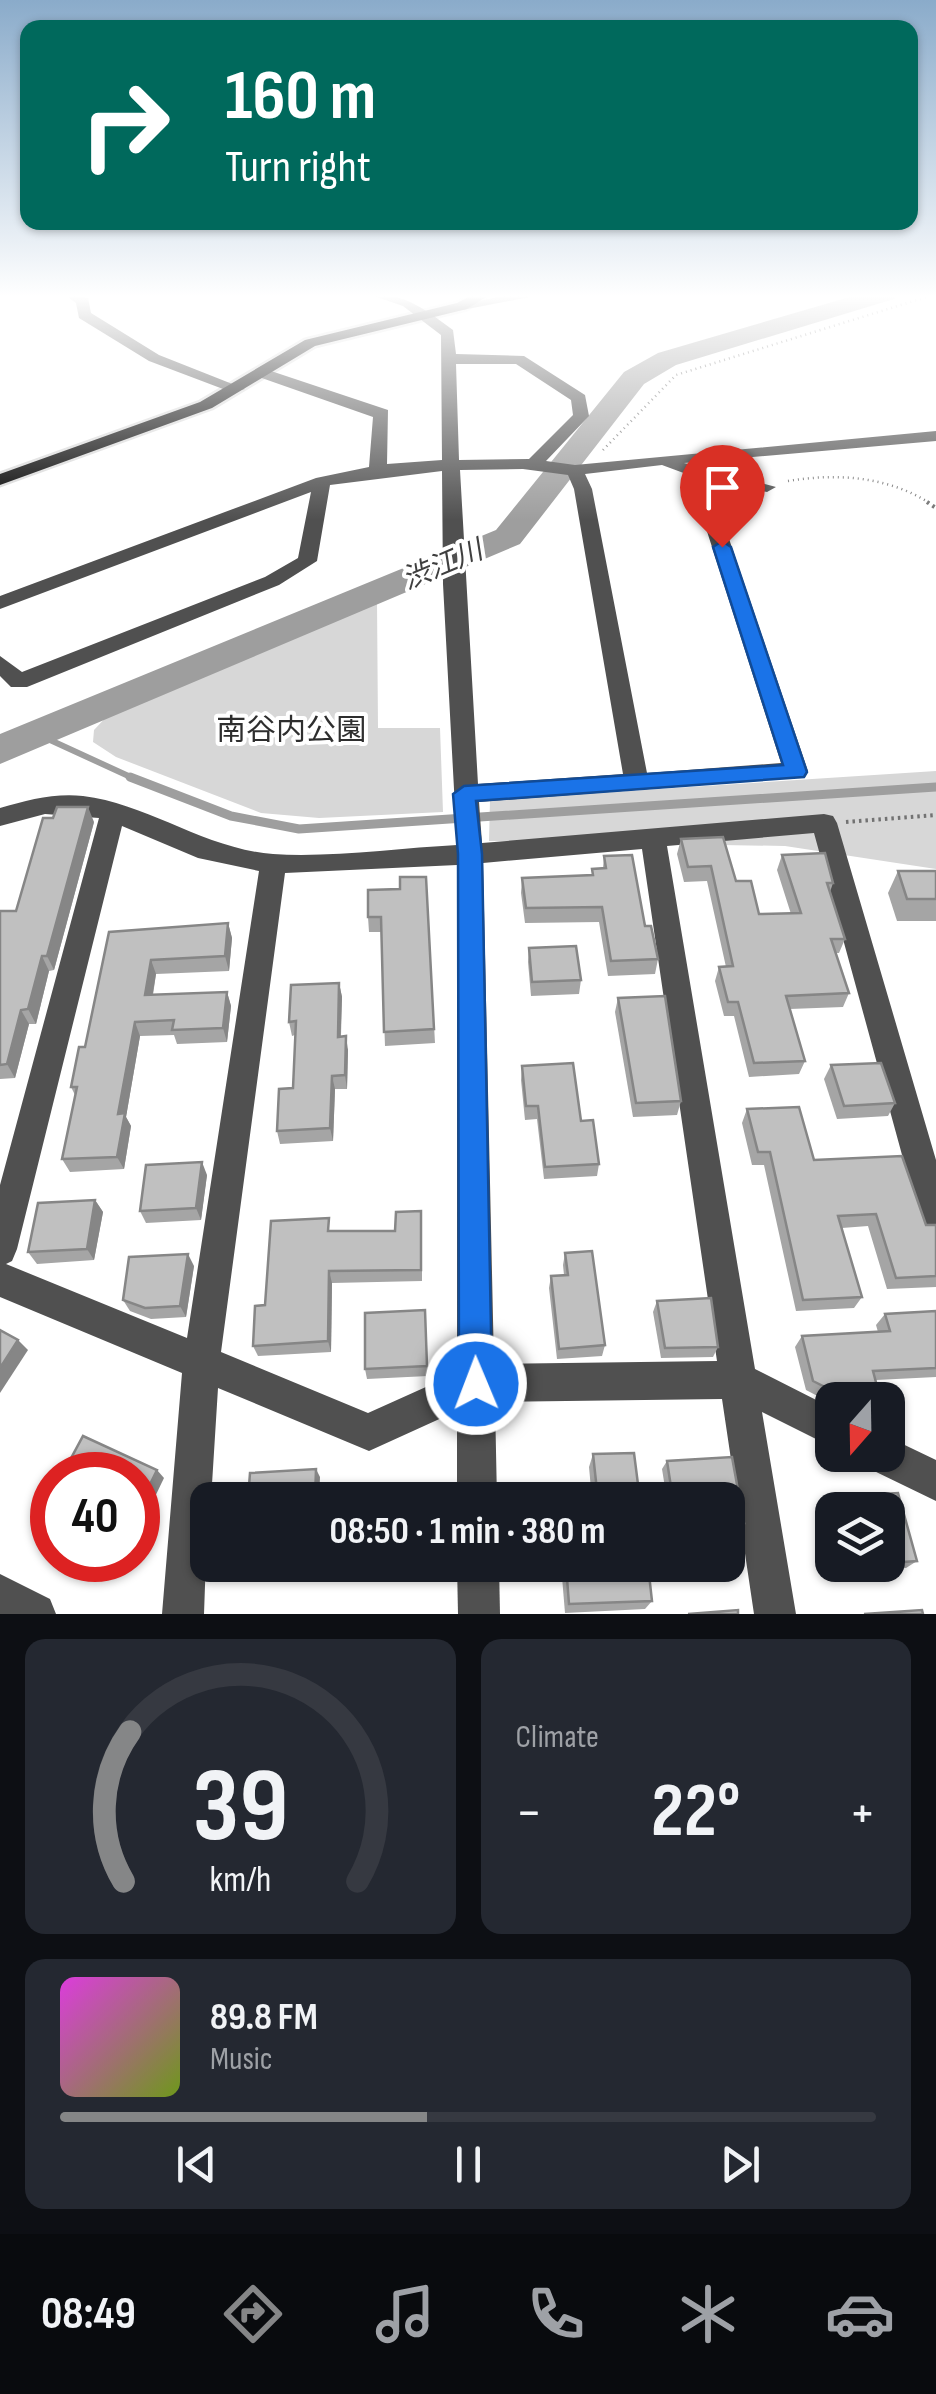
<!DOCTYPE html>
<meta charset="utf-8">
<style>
body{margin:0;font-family:"Sofia Sans Condensed","Noto Sans JP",sans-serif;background:#242831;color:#f1f3f6;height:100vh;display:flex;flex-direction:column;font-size:38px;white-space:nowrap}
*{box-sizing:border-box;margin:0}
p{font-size:32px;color:#9ea1a6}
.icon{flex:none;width:55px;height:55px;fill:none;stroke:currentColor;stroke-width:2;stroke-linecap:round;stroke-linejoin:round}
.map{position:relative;height:1614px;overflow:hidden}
.details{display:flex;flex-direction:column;gap:25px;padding:25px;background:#0d0f14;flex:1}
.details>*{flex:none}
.banner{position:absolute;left:20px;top:20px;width:898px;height:210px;border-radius:20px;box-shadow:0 2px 8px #0004;background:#00695c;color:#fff;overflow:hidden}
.needle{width:65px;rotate:200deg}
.tools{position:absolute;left:815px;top:1382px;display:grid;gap:20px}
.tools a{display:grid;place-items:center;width:90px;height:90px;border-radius:20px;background:#171b24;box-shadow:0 2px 8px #0004;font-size:50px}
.speed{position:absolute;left:30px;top:1452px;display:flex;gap:20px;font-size:50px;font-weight:700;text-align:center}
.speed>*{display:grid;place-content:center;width:130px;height:130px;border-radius:50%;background:#171b24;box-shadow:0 2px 8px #0004;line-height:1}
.speed .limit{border:15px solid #d22;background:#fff;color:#111}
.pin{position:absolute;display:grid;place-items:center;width:85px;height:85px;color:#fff;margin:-102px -42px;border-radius:50% 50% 50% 0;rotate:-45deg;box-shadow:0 0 10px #0007}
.pin .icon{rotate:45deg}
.me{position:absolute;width:110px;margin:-55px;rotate:359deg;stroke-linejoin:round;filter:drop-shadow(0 0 8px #0008)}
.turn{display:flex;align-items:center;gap:35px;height:210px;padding:0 40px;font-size:45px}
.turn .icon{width:130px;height:130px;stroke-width:2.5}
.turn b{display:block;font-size:70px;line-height:85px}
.big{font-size:75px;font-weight:700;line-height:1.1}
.details .card{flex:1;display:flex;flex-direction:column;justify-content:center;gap:15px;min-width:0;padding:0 35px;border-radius:20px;background:#242831}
.details .dial{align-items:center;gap:0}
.dial svg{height:260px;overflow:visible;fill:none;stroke:#363941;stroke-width:7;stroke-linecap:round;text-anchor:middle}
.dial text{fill:#f1f3f6;stroke:none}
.song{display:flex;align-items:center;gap:30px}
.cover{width:120px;height:120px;border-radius:15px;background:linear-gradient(135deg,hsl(300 70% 55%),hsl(80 70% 35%))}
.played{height:10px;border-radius:5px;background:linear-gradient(90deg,#858687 45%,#363941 45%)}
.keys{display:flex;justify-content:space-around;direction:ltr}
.heat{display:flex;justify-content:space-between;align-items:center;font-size:55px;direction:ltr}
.details .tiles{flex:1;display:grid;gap:25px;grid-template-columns:1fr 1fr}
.card:last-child{grid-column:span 2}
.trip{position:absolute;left:190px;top:1482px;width:555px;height:100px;border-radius:20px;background:#171b24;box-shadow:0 2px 8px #0004;font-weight:700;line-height:100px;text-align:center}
.dock{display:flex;height:160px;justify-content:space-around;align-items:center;background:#090b0e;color:#9ea1a6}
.dock .icon{width:70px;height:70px}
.dock .on{color:#858687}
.dock b{font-size:45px;color:#f1f3f6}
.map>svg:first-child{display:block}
.green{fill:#d7d7d7}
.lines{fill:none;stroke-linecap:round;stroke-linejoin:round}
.stream-far1{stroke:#9e9e9e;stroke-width:6}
.stream{stroke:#9e9e9e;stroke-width:9}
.river{fill:#9e9e9e;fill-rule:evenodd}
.major-casing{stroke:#dbdbdb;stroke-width:5}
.path-far1{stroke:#727272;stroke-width:2.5;stroke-dasharray:1 4;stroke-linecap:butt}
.path{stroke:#727272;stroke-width:4;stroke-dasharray:2.5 4;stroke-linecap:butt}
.minor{fill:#505050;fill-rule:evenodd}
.major{fill:#000;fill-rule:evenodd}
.wall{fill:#a5a5a5}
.shaded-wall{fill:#868686}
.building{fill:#c0c0c0;stroke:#868686;stroke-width:2.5}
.route{fill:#1a73e8;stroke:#114b97;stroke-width:2.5}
.labels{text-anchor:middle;stroke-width:8;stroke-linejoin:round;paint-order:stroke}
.far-water-label{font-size:28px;font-style:italic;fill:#3f3f3f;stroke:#fff}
.park-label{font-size:30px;fill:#2e2e2e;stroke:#fff}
</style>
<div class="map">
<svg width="936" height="1614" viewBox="0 0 936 1614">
<rect width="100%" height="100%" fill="#fff"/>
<g class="green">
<path d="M377,602L378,728H440L443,812L319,818L261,813L116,757L93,742L94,730L110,713Z"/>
<path d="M936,771V869L785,846L489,841L490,800Z"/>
</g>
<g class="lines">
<path class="stream-far1" d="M37,734L135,779"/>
<path class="stream" d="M130,777L231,816L299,829L936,787"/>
<path class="river" d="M860,294H897L894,299L676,365L644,384L520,544L0,764V734L496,530L624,372L658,353Z"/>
<defs>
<path id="major" d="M474,294H491L467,309L315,346L212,408L0,485V474L200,402L305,340L457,303Z"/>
</defs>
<use href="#major" class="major-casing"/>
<g class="path-far1">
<path d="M603,450L676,375L936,294"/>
<path d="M788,481C837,473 888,476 931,504"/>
</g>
<g class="path">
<path d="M927,502L936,508"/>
<path d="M846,822L936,815"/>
</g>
<g class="minor">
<path d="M64,294L88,298L91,313L159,355L245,389L231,392L149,361L79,318L76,303Z"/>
<path d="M368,294C405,293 425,309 453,330L456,354L524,356L585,395L589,416L546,461L575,465L936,431V441L684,463L776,487L767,492L709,480L808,771L805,777L479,802L482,843L824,814L833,816L837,823L936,1160V1234L924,1229L919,1217L814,833L667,846L755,1369L832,1408V1447L762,1412L796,1614H754L722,1399L495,1402L497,1500H457V1411L369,1451L218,1388L211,1500H208L204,1614H162L182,1373L0,1297V1185L99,818L45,814L0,826V808C28,800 54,793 83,796C149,804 205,849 273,854C329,858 399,848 457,845L443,584L442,471L330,485L317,561L279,585L27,687H11L0,676V656L22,672L265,577L298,558L311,492L0,609V596L316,478L369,467L373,417L256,376V370H268L388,410L387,464L442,460L441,335L403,306ZM456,364H516L571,400L573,415L529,459L459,460ZM662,465L689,475L781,763L647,773L592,489L585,474ZM523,469L568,475L574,489L623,774L478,784L460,470ZM122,826L198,858L259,871L187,1338L6,1264L12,1261L17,1249ZM642,849L717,1361L494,1364L483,863ZM457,865V1373L368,1413L221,1352L285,873Z"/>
<path d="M513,294H545L462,310L455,306Z"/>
<path d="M888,1437L936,1460V1501L870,1469L865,1455H888Z"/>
<path d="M457,1565H499L500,1614H458Z"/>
<path d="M0,1574L50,1599L56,1614H0Z"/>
</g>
<use href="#major" class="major"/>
</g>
<g class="wall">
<path d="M94,822L54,970L49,971L36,1024H29L15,1078L0,1079V911H16Z"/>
<path d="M681,839L736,881L759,914H791L777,870L782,855L833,883L830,892L845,939L839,953H836L849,993L843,1007L790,1009L805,1061L799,1074L749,1077L734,1016H724L715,981L719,967H726L707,881L684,882L677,854Z"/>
<path d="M604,856L645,926L658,959L655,974L608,976L599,922L525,923L521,893L522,878L592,875V869L603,868Z"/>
<path d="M898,871H936V921H897L888,893Z"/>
<path d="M426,877L435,1043L385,1046L381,932H369L368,917L400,889Z"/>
<path d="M228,923L232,938L229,971L156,974L153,995L227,992L231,1006L227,1042L177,1044L174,1035L140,1036L126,1117L131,1126L124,1169L70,1172L62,1159L75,1095L71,1087L85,1047L109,932Z"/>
<path d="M529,948L581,980L579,994L531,996L528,962Z"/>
<path d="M339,983L342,997L341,1036L348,1050L347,1089H335L333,1141L280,1144L277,1131L293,1088L295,1035L292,1036L289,1022Z"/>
<path d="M618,998L681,1101L677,1115L633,1117L615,1012Z"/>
<path d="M831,1065L895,1103L888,1116L837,1119L824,1079Z"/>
<path d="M522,1066L581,1121L599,1164L597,1176L544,1179L537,1119L525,1120L521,1080Z"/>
<path d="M747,1109L814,1160L926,1225H936V1287L887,1289L868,1226L842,1228L862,1297L854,1308L796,1311L764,1165H752L742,1123Z"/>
<path d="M207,1175L201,1220L146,1223L140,1211Z"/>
<path d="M95,1200L103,1212L94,1260L37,1264L28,1252Z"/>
<path d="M422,1223V1281L332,1283L331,1352L258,1356L253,1346L265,1305L331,1231H395Z"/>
<path d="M565,1253L605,1345L602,1356L557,1359L549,1288L551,1276L564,1275L563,1265Z"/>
<path d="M194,1266L186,1317L151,1319L130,1311L123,1300Z"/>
<path d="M657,1301L718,1347L713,1357L661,1358L653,1312Z"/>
<path d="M425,1310L428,1376L367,1379L365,1369Z"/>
<path d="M936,1311V1377L876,1380L878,1390L869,1400H832V1402H829L806,1390L795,1347L802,1336L878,1332L876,1325L885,1314Z"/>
<path d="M593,1454L640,1500H592L589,1467Z"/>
<path d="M732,1457L744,1523L738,1530L728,1531V1500H667L662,1469L667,1461Z"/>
<path d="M898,1493L917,1561L906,1568L839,1572L838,1565H888V1510H832V1543L824,1504L832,1497Z"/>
<path d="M561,1565H648L652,1601L645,1609L565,1613Z"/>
</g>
<g class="shaded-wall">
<path d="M88,807L94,822L54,970L47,956Z"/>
<path d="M228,923L232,938L229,971L225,956Z"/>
<path d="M42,956L49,971L36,1024L28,1009Z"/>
<path d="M151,960L156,974L150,1010L145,995Z"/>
<path d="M339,983L342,997L340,1051L338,1037Z"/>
<path d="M227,992L231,1006L227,1042L223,1028Z"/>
<path d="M21,1010L29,1024L15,1078L7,1064Z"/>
<path d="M135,1022L140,1036L126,1117L131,1126L124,1169L117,1157L118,1114Z"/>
<path d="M346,1036L348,1050L347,1089L345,1075Z"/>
<path d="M332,1076L335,1089L333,1141L330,1128Z"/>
<path d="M202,1162L207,1175L201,1220L196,1208Z"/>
<path d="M95,1200L103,1212L94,1260L87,1249Z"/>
<path d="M188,1254L194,1266L186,1317L180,1306Z"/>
<path d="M329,1271L332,1283L331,1352L328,1341Z"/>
<path d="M18,1340L28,1350L0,1393V1368Z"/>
<path d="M316,1469L320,1477L319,1500H315Z"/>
<path d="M157,1470L164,1478L138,1532V1509Z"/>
</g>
<g class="building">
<path d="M57,807H88L47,956H42L28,1009L21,1010L7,1064L0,1065V911H16L43,818H53Z"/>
<path d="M723,837L736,881H751L759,914L801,913L782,855L825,853L833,883H827L845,939H831L849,993L786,996L805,1061L754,1063L738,1002H728L719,967L733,966L711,866L688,867L681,839Z"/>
<path d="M632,855L645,926H651L658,959L611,961L602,907L526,908L522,878L593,875L592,869L606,868L604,856Z"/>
<path d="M898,871H936V899H907Z"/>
<path d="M400,877H426L434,1029L384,1032L381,917H368V890L400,889Z"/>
<path d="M228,923L225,956L151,960L145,995L227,992L223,1028L172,1030L174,1020L135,1022L118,1114L125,1113L117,1157L62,1159L77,1087H71L79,1047H85L109,932Z"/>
<path d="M576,946L581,980L532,982L529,948Z"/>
<path d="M339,983L338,1037L346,1036L345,1075L332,1076L330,1128L277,1131L279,1089L293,1088L296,1021L289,1022L291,985Z"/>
<path d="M665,996L681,1101L636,1103L618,998Z"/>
<path d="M573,1063L581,1121L593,1120L599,1164L545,1167L538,1106H526L522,1066Z"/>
<path d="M881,1063L895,1103L844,1106L831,1065Z"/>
<path d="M799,1107L814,1160L902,1156L926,1225H936V1276L896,1278L876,1214L838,1216L862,1297L803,1300L770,1152H758L747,1109Z"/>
<path d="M202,1162L196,1208L140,1211L146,1165Z"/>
<path d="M95,1200L87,1249L28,1252L38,1203Z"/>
<path d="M421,1211V1270L329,1271L328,1341L253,1346L255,1306L265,1305L271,1221L329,1218L328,1231H395L396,1212Z"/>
<path d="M592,1251L605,1345L559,1349L551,1276L568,1275L565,1253Z"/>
<path d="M188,1254L180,1306L145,1308L123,1300L129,1257Z"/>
<path d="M711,1298L718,1347L665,1348L657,1301Z"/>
<path d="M425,1310L427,1366L365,1369V1313Z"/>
<path d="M936,1311V1368L873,1371L878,1390L837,1393L813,1381L802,1336L890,1331L885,1314Z"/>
<path d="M0,1330L18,1340L0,1368Z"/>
<path d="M83,1436L157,1470L138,1509V1475H62Z"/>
<path d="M634,1453L640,1500H598L593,1454Z"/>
<path d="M732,1457L744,1523L728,1524V1500H673L667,1461Z"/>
<path d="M316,1469L315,1500H248L250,1473Z"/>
<path d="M898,1493L917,1561L888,1563V1510H835L832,1497Z"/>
<path d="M566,1565H648L652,1601L569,1604Z"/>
<path d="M738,1610V1614H688Z"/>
<path d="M922,1610L923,1614H864Z"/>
</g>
<linearGradient id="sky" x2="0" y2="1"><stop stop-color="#8aabca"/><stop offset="0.57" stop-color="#fff"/><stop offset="1" stop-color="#fff" stop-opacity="0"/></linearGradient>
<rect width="936" height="520" fill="url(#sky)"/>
<path class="route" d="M722,541L731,547L807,772L804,777L476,801L482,854L492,1384L487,1396L476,1401L464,1396L459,1384L458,854L453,794L464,786L783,765L713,547Z"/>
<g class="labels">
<g class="far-water-label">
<text transform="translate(442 564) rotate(-23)" y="10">渋江川</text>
</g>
<g class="park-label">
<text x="291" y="740">南谷内公園</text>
</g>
</g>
</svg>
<div class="tools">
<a><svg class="needle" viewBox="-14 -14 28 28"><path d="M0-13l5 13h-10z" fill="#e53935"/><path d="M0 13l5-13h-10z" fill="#9ea1a6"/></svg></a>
<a><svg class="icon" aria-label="layers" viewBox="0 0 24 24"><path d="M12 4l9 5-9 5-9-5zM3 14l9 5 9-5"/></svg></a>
</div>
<div class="speed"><div class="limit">40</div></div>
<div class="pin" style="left:722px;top:547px;background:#d93025"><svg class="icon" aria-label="arrive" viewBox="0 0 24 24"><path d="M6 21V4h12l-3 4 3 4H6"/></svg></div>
<svg class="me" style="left:476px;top:1384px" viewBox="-20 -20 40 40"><circle r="17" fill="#1a73e8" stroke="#fff" stroke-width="3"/><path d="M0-11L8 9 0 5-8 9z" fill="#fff"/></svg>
<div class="trip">08:50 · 1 min · 380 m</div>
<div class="banner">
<div class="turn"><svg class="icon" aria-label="right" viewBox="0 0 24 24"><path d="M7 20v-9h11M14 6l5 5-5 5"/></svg><div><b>160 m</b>Turn right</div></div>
</div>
</div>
<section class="details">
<div class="tiles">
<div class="card dial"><svg viewBox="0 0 100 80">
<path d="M14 69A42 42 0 1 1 86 69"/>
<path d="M14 69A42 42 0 0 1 16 23" stroke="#858687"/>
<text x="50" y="56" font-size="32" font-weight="700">39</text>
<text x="50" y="72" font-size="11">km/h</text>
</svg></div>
<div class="card"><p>Climate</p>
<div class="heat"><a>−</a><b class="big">22°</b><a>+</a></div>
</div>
<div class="card">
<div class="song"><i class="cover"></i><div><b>89.8 FM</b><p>Music</p></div></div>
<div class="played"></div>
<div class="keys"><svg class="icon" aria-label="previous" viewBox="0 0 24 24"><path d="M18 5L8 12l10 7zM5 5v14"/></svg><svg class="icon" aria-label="pause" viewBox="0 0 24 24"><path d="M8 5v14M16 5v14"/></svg><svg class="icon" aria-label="next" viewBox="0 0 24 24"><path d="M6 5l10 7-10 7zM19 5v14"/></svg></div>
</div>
</div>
</section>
<nav class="dock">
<b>08:49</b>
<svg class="icon on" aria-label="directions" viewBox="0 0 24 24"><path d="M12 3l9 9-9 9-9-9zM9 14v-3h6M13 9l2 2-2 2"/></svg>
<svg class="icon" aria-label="music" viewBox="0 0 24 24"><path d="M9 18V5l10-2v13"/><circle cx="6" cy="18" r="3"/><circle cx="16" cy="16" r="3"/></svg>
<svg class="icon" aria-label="phone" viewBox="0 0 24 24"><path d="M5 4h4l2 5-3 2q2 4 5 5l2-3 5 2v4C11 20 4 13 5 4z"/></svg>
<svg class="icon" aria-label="climate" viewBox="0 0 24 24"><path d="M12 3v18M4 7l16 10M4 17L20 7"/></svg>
<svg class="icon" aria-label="car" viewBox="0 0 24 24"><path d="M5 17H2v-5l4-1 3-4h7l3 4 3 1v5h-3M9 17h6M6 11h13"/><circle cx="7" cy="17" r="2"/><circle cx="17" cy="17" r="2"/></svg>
</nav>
